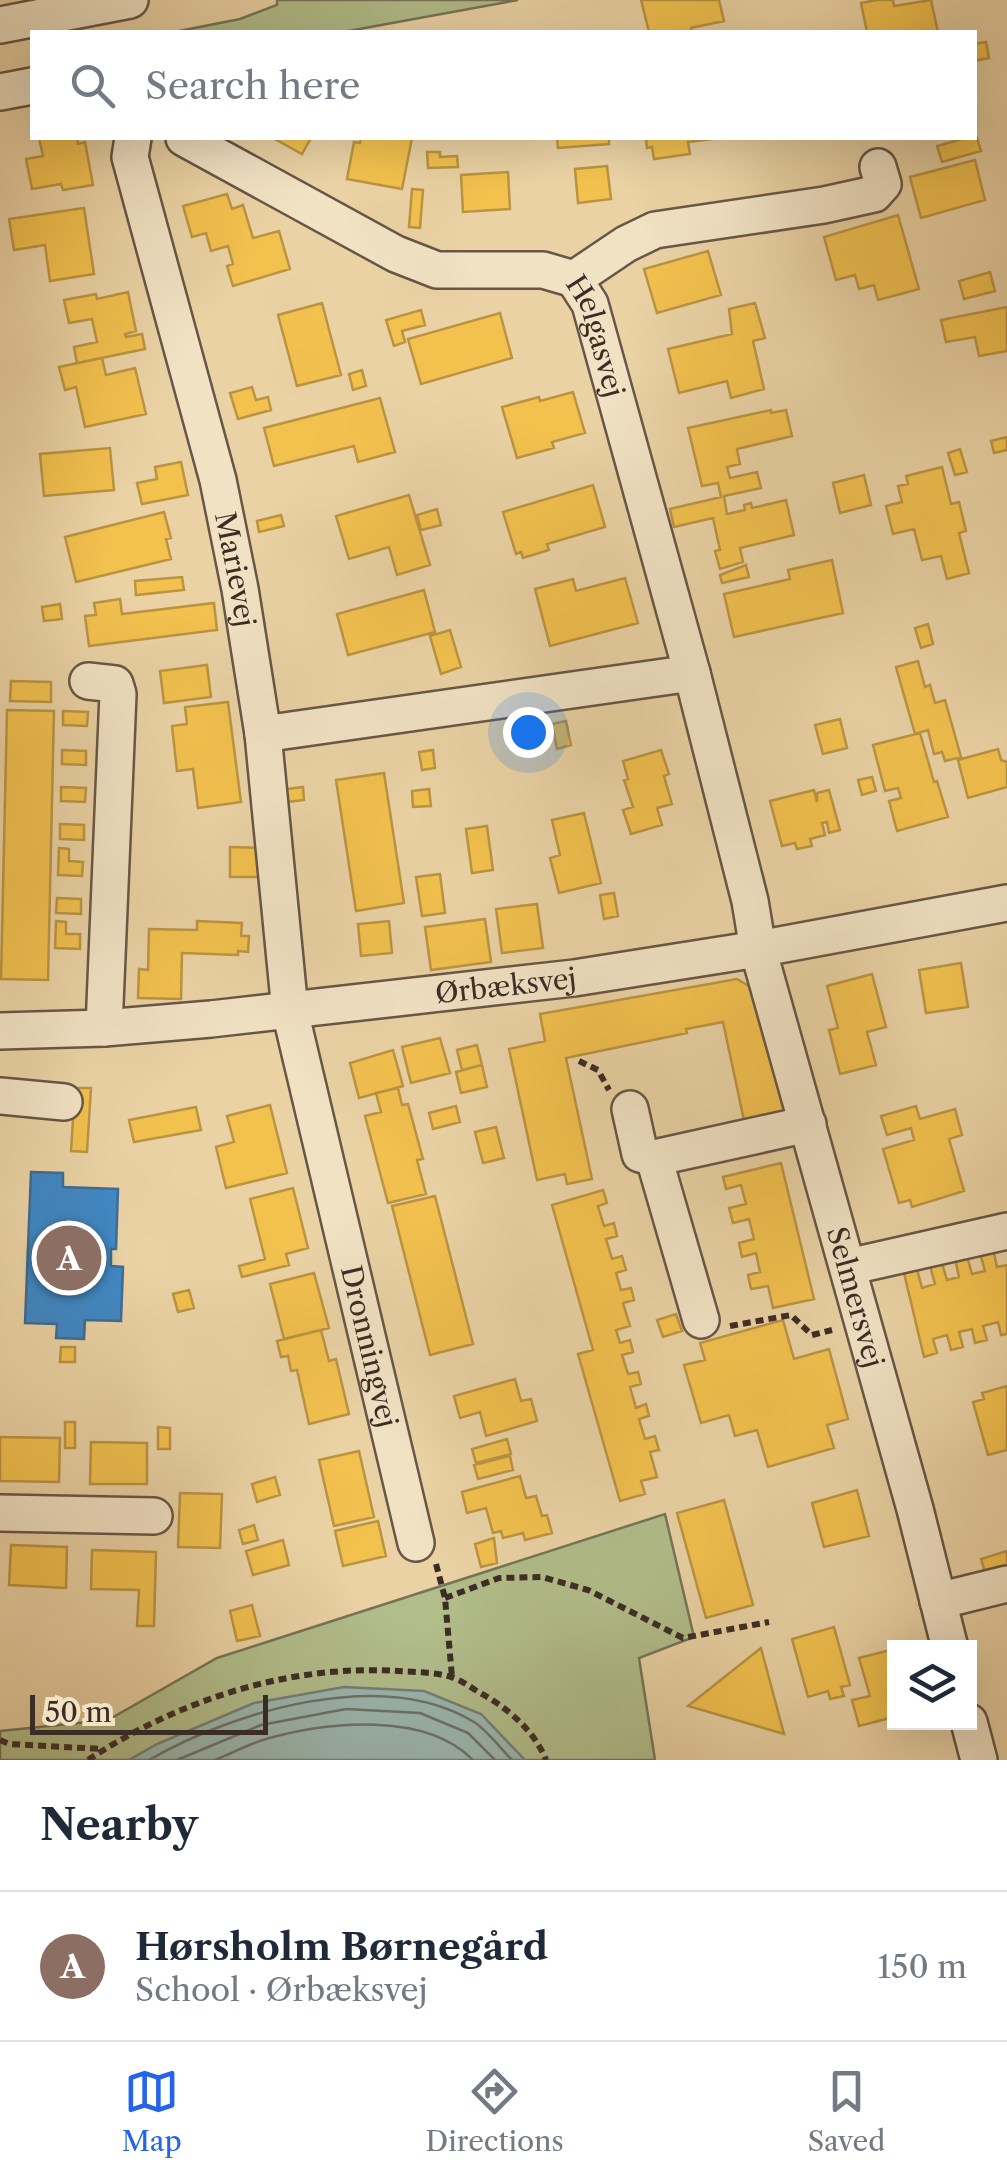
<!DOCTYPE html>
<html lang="en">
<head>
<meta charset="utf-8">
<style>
	:root { --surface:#fff; --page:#f2f2f3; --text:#1f2937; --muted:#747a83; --line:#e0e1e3; --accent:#2563eb }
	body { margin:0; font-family:"Libre Caslon Text",serif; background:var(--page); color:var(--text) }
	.controls { position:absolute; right:30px; bottom:30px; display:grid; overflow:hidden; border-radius:0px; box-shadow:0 10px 40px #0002 }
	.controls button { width:90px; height:90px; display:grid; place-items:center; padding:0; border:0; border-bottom:2px solid var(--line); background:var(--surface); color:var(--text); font:50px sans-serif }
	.scale { position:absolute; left:30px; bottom:25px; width:238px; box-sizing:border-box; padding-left:10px; border:5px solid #3c2c26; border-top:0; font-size:28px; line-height:35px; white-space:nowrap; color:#3c2c26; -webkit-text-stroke:8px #f1e2c4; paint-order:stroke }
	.you { position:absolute; left:528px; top:732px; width:35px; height:35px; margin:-25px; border:8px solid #fff; border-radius:50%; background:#1a73e8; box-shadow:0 0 0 15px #1a73e833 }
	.badge { display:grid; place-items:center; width:65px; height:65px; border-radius:50%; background:var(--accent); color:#fff; font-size:32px; font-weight:700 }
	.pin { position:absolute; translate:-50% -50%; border:5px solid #fff; box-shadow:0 2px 10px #0006 }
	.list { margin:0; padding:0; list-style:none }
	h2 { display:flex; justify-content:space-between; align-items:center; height:130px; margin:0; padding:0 40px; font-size:42px }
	h2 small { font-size:32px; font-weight:400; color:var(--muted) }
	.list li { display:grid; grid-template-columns:65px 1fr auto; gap:30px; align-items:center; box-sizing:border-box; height:150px; padding:0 40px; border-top:2px solid var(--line) }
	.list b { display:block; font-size:38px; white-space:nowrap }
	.list p { margin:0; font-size:32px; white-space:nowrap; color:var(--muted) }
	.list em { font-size:32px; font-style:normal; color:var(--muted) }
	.icon { flex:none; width:55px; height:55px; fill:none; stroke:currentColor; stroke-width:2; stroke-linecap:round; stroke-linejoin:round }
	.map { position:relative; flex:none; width:1007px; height:1760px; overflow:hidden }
	.search { position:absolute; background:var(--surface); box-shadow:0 10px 40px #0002; left:30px; right:30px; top:30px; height:110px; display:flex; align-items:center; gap:25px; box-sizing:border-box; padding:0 35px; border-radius:0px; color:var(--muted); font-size:38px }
	.sheet { height:280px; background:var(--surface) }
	nav { display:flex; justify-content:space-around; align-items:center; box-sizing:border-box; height:140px; border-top:2px solid var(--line); background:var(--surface); font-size:28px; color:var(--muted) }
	nav a { display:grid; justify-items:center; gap:5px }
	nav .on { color:var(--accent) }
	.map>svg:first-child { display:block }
	.green { fill:#b1bd8a; stroke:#767458; stroke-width:2.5 }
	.water { fill:#9ab6ae; stroke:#747f78; stroke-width:2.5 }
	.homes { fill:#f2c14e; stroke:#bb9442; stroke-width:2.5 }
	.schools { fill:#3f88c5; stroke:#3e6c95; stroke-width:2.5 }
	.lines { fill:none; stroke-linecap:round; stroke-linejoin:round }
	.shore { stroke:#6b716a; stroke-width:2.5 }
	.minor-casing { stroke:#685646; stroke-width:40 }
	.path { stroke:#3c2c26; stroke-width:6; stroke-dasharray:8 5; stroke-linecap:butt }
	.minor { stroke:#f1e2c4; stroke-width:35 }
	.labels { text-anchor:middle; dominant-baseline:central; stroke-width:10; stroke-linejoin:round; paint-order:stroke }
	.street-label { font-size:28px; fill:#3c2c26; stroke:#f1e2c4 }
</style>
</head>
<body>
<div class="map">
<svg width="1007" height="1760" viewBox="0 0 1007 1760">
	<rect width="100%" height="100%" fill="#ead2a4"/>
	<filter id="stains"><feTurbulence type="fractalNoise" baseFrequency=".002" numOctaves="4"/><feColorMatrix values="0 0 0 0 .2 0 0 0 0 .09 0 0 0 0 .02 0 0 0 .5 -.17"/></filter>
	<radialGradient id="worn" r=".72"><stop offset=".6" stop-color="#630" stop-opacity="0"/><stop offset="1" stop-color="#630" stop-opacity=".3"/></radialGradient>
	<path class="green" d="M277,0H518L343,32H174L240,19L277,5Z
		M665,1514L694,1637L639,1658L655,1760H0V1731L108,1720L217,1658Z"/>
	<path class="water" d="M344,1687L424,1691L481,1714L525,1760H129L157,1744L254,1703Z"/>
	<path class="homes" d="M641,0H719L724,21L691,28L692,32H649Z
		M877,0H893L894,6L931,0L938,32H867L861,3Z
		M986,42L989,58L974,61V44Z
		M976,135L981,151L942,162L937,146Z
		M39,138H77L78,144L85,142L93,185L63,190L61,184L32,189L26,159L43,156Z
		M273,138H311L302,154Z
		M361,138H412L402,189L347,179L354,142L360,143Z
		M557,138H609V144L558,148Z
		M646,138H720L688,142L690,154L654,159L652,147L647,148Z
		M427,152H440V157L457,156L458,167L428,168Z
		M975,160L985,200L921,218L910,177Z
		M607,166L611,199L578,203L575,169Z
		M508,172L510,209L463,212L461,175Z
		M412,189L423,190L420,228L409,227Z
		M227,194L232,209L243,205L253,238L279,231L290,269L233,286L227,266L233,264L228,246L211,251L206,233L192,237L183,206Z
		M84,208L94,274L50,281L45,245L14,250L9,219Z
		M898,215L919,289L878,300L874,285L859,289L855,275L836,280L824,237Z
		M708,251L721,295L657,313L644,269Z
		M990,272L995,291L964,299L959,281Z
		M128,292L136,331L125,334L126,337L142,334L145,349L77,363L74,347L97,342L92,319L69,323L64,300L96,294L97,299Z
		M322,303L341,375L297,386L278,315Z
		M755,303L765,338L753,341L764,389L731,398L727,381L679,393L668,349L732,334L729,309Z
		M1007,307V351L979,356L975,337L946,342L941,320Z
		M421,310L425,325L402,331L405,342L394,346L386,320Z
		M500,313L512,358L421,384L408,339Z
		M102,358L106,375L135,368L146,414L85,427L76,387L65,390L59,367Z
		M362,370L366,386L353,390L349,374Z
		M252,387L256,400L268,397L271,410L238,419L230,393Z
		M573,392L585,433L552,442L554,448L517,458L502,407L539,397L540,401Z
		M380,398L395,452L358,462L354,446L274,466L264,428Z
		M771,410V413L786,410L792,436L737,449L740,464L727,467L730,478L757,472L761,488L724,496L727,514L745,510L744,505L751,503L752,508L786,500L794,535L740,548L743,562L720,569L715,551L720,550L713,518L674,527L670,509L721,497L718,483L702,486L688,428Z
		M1007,437V450L994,453L991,441Z
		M110,448L114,490L44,496L40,454Z
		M960,449L967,472L955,475L948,453Z
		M181,462L188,495L142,504L137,483L157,479L155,467Z
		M942,467L951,504L959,502L966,531L959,533L969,573L947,579L941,556L922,560L914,529L893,534L886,506L902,502L898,486L908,484L906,476Z
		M864,475L871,505L840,513L833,483Z
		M593,485L605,527L547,544L549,550L523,558L521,552L516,554L503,512Z
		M409,495L430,565L397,575L389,547L349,559L336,516Z
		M437,509L441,525L421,530L417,515Z
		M164,512L171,538L166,539L171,559L76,582L65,537Z
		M281,515L284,526L259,532L257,521Z
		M832,560L843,613L734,637L724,594L790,579L788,570Z
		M746,565L749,577L722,583L720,575Z
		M182,577L184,590L136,595L135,581Z
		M625,578L638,623L550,646L535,589L573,579L576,591Z
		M424,590L435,632L348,655L337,614Z
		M120,599L122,614L214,603L217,630L89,646L85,616L96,615L94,603Z
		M60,604L62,619L44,621L42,607Z
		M928,624L933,644L921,648L915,628Z
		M450,630L461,667L441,674L430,636Z
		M918,661L925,687L930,685L935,703L945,700L961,757L945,761L942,752L934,754L928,730L915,734L896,667Z
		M207,665L211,697L164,703L160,671Z
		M11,681L51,682V702L10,701Z
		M228,702L241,802L198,808L193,769L177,771L172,726L187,724L185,707Z
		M7,710L54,711L48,980L1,979Z
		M63,711L88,712L87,726L63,725Z
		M840,719L847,748L823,754L815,725Z
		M566,721L571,745L557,749L552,724Z
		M920,733L934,782L937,781L948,817L897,831L889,801L901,798L898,788L885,791L873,745Z
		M998,749L1001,760L1007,762V787L968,798L958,760Z
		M62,750L86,751V765L62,764Z
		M433,750L435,768L422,770L419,752Z
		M661,750L669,774L664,776L672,804L657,808L662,825L631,834L623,810L633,807L624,780L628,779L623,761Z
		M384,773L404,903L356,911L336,780Z
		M872,777L876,791L862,795L858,780Z
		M61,787L86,788L85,802L61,801Z
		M303,787L304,800L287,802L286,789Z
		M429,789L431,806L413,807L412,791Z
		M814,790L817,802V793L829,790L840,830L829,833L827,822L822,823L825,835L810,839L812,846L797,849L795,843L782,846L770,801Z
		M584,813L601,883L559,893L550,858L560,855L552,820Z
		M60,824L84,825V840L60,839Z
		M487,826L493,870L472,873L466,829Z
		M230,847L260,848V877H230Z
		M59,848L69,849V861L83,862L82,876L58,875Z
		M440,874L445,913L422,916L416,877Z
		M614,893L618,916L604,919L600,895Z
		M57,898L81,899V914L56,913Z
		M537,904L543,948L502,953L496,909Z
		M485,919L491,962L431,970L425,927Z
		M56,921L66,922V934H80V949L55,948Z
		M197,921L242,923L241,936H249L248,952L238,951V955L182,953L181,999L138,998L139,969L148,970L149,929L197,930Z
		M389,921L392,953L361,956L358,924Z
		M961,963L968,1007L926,1013L919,970Z
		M872,974L886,1027L867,1032L876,1065L840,1074L829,1030L838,1028L827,986Z
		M737,979L754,989L788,1116L745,1125L723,1022L686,1029L687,1033L566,1058L592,1179L567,1184L565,1174L537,1180L509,1049L545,1041L540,1014Z
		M440,1038L450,1073L411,1083L402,1047Z
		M477,1045L482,1065L462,1070L457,1050Z
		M393,1050L403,1086L359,1098L350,1063Z
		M482,1065L487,1087L461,1093L456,1072Z
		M75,1088H91L87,1152L71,1151Z
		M398,1088L402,1105L408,1104L423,1159L417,1160L426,1194L388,1203L365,1116L381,1112L376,1093Z
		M270,1105L287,1173L226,1188L216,1147L234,1142L227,1116Z
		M456,1106L460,1122L433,1129L429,1113Z
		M916,1106L920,1119L955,1109L962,1135L949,1139L964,1191L912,1207L910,1200L899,1203L883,1149L914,1140L911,1128L887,1135L881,1116Z
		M196,1107L201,1130L134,1142L129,1120Z
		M496,1127L504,1158L483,1163L475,1132Z
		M781,1163L814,1299L773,1308L768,1286L751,1289L748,1275L760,1272L756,1253L742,1257L739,1243L754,1239L749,1219L733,1223L729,1208L746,1204L741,1185L726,1189L723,1177Z
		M293,1188L308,1248L286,1254L289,1265L242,1277L239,1266L265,1259L250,1199Z
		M603,1190L607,1203L598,1206L604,1226L614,1223L617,1236L606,1239L612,1259L622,1256L626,1270L616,1273L621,1290L631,1288L634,1300L623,1303L630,1326L616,1330L620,1343L630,1340L633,1352L622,1355L628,1374L638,1372L641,1384L630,1387L636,1408L646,1404L649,1416L639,1419L645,1439L655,1436L659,1450L650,1452L657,1477L641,1481L645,1494L620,1501L578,1354L593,1350L552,1205Z
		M435,1196L473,1344L430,1355L392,1206Z
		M993,1249L997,1267L1007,1265V1334L1001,1335L998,1322L983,1326L987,1340L975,1343L972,1329L959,1332L963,1347L951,1350L947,1335L933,1339L937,1353L924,1357L904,1273L917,1269L922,1288L935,1284L930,1266L942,1263L947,1280L959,1277L955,1259L967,1256L972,1274L985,1271L980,1253Z
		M314,1273L329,1328L284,1339L270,1284Z
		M189,1290L194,1308L178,1312L173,1294Z
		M676,1314L682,1331L663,1337L657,1320Z
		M783,1320L794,1359L829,1349L848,1419L827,1425L834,1448L768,1467L757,1430L735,1436L729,1415L701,1423L684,1365L705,1360L700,1343Z
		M321,1330L329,1361L336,1359L349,1414L309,1424L297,1370L291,1371L288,1356L281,1357L277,1341Z
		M61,1347H75V1362H60Z
		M515,1379L521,1401L531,1399L537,1421L486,1436L480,1412L460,1418L454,1396Z
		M1007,1386V1450L988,1455L973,1402L984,1399L982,1393Z
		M65,1422H75V1448H65Z
		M158,1427L170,1428V1449H158Z
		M0,1437L60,1438L59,1482L0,1481Z
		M507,1439L511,1454L476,1463L472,1449Z
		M91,1442L147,1443V1484H90Z
		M359,1451L374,1517L334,1526L319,1460Z
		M510,1456L513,1470L478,1479L474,1465Z
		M520,1476L526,1498L536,1496L542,1516L547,1515L552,1533L525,1540L523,1533L503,1538L501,1531L493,1533L486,1508L467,1513L462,1492Z
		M275,1477L280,1495L257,1502L252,1484Z
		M857,1490L869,1536L824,1547L812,1503Z
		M180,1493L222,1494L220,1548L178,1547Z
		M724,1500L753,1605L706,1618L677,1513Z
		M378,1521L386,1556L343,1566L335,1531Z
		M254,1525L258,1540L243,1544L239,1530Z
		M494,1538L497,1563L481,1567L475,1544Z
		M283,1540L289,1565L253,1575L246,1551Z
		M11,1545L67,1547L66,1588L9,1585Z
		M92,1550L156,1552L154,1626H137L139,1590L91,1589Z
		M1007,1551V1568L986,1575L981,1559Z
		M252,1605L260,1636L237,1641L230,1611Z
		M834,1627L850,1685L841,1687L844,1696L830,1699L828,1691L808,1697L792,1639Z
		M761,1648L784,1734L688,1706Z
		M894,1649V1698L889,1699L894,1717L859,1726L852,1700L870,1696L859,1658Z"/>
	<path class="schools" d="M31,1172L63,1173V1187L118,1189L116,1249H111V1266L123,1267L121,1321L85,1320L84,1339L56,1338L57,1324L25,1323Z"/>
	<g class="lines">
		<path class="shore" d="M149,1760C234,1711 383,1666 474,1722C488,1731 500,1748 512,1760
			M177,1760L261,1725L346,1709L420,1713L468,1733L495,1760
			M215,1760C232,1753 249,1744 266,1739C327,1722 425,1711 473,1760"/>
		<defs>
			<g id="minor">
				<path d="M0,25L130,0"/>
				<path d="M0,92L32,86"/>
				<path id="s1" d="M133,138L130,157L218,480L240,589L263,734L290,1011L416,1543"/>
				<path d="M184,138L396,254L437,270H543L574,279"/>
				<path id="s2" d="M574,279L590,304L692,673L750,901L758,949L915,1509L950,1648"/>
				<path d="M574,279L626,244L655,230L824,205L874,194L883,184L878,167"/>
				<path d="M88,681L115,684L118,694L104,1028"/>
				<path d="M263,734L692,673"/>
				<path id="s3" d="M0,1031L104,1028L211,1019L574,978L758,949L1007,903"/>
				<path d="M0,1096L64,1102"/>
				<path d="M630,1109L640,1154L654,1158L701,1320"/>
				<path d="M654,1158L808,1124"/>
				<path d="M848,1267L1007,1231"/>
				<path d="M0,1513L154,1516"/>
				<path d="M938,1601L1007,1584"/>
				<path d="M969,1722L979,1760"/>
			</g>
		</defs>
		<use href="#minor" class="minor-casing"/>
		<path class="path" d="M579,1061L598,1070L609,1090
			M730,1326L791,1315L812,1335L832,1330
			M436,1564L445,1598L452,1677
			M445,1598L499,1578L542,1577L588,1590L683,1638L769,1622
			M0,1740L9,1744L102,1749
			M88,1760C178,1700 290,1664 398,1671C414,1672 435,1672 451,1677C462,1680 474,1690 484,1695C510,1710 535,1732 546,1760"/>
		<use href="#minor" class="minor"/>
	</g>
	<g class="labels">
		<g class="street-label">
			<text stroke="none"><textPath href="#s2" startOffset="62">Helgasvej</textPath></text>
			<text stroke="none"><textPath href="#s1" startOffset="445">Marievej</textPath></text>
			<text stroke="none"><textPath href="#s3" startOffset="508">Ørbæksvej</textPath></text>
			<text stroke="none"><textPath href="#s2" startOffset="1058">Selmersvej</textPath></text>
			<text stroke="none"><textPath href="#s1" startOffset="1235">Dronningvej</textPath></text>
		</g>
	</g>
	<rect width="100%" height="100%" filter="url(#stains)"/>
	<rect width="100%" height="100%" fill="url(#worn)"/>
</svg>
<div class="controls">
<button><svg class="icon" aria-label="layers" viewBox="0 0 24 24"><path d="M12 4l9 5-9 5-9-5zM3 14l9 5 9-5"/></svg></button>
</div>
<div class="scale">50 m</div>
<div class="you"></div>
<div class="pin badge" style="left:69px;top:1258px;background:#8d6e63">A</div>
<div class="search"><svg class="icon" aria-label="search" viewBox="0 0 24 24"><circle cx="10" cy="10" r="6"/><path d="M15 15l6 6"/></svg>Search here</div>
</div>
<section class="sheet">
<h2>Nearby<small></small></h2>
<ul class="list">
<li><span class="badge" style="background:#8d6e63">A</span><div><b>Hørsholm Børnegård</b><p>School · Ørbæksvej</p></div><em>150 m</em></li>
</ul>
</section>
<nav>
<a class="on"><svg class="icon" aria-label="map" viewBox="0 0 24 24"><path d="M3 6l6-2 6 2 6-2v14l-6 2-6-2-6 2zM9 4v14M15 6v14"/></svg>Map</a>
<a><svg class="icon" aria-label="directions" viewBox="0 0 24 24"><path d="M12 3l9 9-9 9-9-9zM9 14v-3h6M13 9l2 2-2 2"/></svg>Directions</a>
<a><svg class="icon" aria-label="saved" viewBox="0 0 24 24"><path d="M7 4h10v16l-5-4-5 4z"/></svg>Saved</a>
</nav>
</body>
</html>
